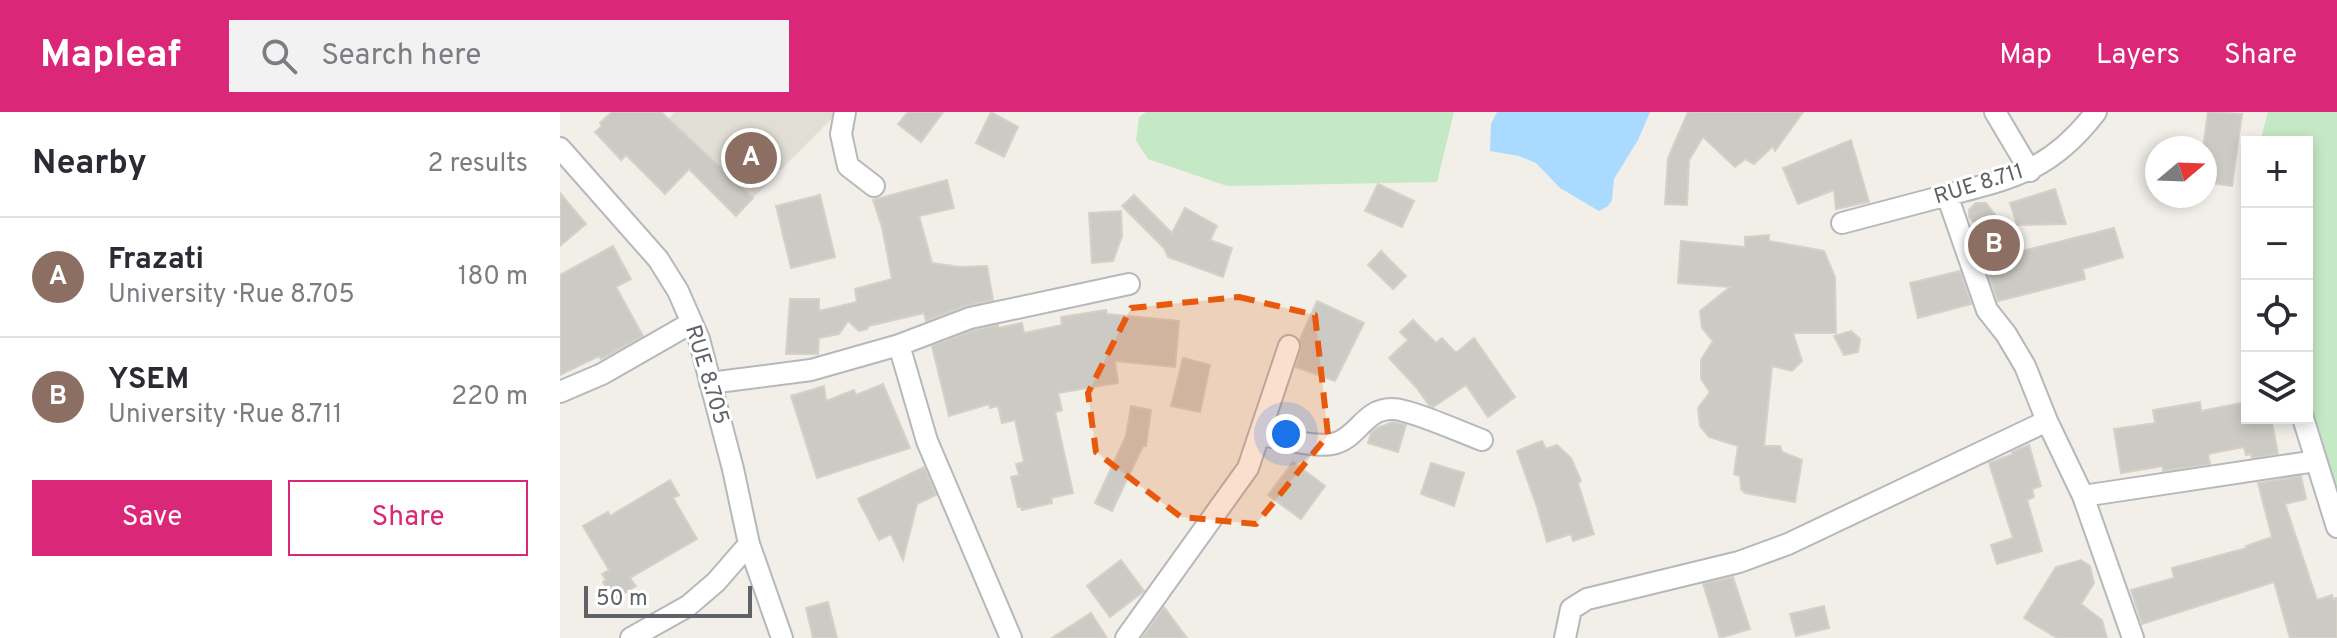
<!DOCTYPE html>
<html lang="en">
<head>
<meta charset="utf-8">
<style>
	:root { --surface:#fff; --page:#f2f2f3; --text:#2b2b33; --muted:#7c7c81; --line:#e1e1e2; --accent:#db2777 }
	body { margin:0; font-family:Overpass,sans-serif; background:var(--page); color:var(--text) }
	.controls { position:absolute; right:24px; top:24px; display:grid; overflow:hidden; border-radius:0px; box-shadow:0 4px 12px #0003 }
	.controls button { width:72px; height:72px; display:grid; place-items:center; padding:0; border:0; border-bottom:2px solid var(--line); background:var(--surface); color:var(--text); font:40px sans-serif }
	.compass { position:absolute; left:1585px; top:24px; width:72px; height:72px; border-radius:50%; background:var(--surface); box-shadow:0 4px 12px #0003; rotate:71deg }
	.scale { position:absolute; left:24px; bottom:20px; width:168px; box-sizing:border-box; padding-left:8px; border:4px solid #5f6368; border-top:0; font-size:22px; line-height:28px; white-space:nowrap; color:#5f6368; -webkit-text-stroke:6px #fff; paint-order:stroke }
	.you { position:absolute; left:726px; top:322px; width:28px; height:28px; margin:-20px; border:6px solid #fff; border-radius:50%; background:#1a73e8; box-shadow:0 0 0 12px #1a73e833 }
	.badge { display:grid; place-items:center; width:52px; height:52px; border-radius:50%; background:var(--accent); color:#fff; font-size:26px; font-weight:700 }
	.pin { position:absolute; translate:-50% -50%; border:4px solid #fff; box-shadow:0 2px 8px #0006 }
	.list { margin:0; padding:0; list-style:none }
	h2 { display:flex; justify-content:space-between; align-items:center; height:104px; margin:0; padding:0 32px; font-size:34px }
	h2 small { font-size:26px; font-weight:400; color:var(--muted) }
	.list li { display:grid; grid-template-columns:52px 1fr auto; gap:24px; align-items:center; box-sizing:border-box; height:120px; padding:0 32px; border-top:2px solid var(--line) }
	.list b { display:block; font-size:30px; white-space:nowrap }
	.list p { margin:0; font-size:26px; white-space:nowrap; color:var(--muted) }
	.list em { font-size:26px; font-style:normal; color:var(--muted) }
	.actions { display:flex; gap:16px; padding:24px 32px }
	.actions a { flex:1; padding:18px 0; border:2px solid var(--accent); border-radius:0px; text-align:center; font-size:28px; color:var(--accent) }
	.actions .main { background:var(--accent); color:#fff }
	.icon { flex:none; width:44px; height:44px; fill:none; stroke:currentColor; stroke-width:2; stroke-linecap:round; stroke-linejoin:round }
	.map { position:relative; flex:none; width:1777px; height:526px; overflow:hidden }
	header { display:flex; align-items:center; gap:48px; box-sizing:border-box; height:112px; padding:0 40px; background:var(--accent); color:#fff }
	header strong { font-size:38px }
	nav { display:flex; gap:44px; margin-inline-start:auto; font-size:28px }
	.search { width:560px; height:72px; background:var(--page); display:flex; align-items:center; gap:20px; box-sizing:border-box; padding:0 28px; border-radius:0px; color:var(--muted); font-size:30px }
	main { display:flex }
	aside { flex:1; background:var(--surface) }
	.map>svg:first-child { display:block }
	.education { fill:#e1ded6 }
	.green { fill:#c5e8c5 }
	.water { fill:#aadaff }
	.building { fill:#cccac5; stroke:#d6d1c6; stroke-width:2 }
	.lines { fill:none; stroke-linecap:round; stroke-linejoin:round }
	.minor-casing { stroke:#b5b8bc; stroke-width:24 }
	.minor { stroke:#fff; stroke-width:20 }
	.marked { fill:#e8590c; fill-opacity:0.2; stroke:#e8590c; stroke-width:6; stroke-dasharray:16 10; stroke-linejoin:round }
	.labels { text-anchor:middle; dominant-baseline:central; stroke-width:6; stroke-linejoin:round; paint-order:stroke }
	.street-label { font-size:22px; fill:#5f6368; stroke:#fff }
</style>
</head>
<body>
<header>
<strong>Mapleaf</strong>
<div class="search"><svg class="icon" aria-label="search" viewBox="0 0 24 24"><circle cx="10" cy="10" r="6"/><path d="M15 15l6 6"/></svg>Search here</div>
<nav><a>Map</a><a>Layers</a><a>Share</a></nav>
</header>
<main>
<aside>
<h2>Nearby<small>2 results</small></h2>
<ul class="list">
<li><span class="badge" style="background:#8d6e63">A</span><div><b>Frazati</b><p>University · Rue 8.705</p></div><em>180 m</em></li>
<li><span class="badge" style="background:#8d6e63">B</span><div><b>YSEM</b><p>University · Rue 8.711</p></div><em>220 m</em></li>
</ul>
<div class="actions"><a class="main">Save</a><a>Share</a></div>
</aside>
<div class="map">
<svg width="1777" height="526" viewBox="0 0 1777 526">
	<rect width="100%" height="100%" fill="#f1efe8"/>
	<path class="education" d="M115,0H276L277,1L193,86L108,7Z"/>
	<path class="green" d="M586,0H894L877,70L667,74L588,47L576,29L579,5Z
		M1708,0H1777V397L1747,305V30H1700Z"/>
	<path class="water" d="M937,0H1090L1078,28L1054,67L1052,88L1048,94L1039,99L1000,76L976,51L959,44L930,39L931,12Z"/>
	<path class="building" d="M52,0H101L193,86L176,104L129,57L105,82L66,43L61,48L35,20L42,14L40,11Z
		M348,0H383L361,30L338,12Z
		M431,0L458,15L444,45L416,31Z
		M1128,0H1243L1215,39L1213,34L1194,52L1185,47L1175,55L1143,25L1129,48L1127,93L1105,92L1108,46Z
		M1648,0L1682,2L1672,74L1645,70L1643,36Z
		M1291,28L1309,90L1276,97L1274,78L1238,92L1223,56Z
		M387,68L394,96L359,104L372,151L400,155L427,154L433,188L405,194L366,209L364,201L309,214L307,217L299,219L288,209L279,222L259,226L258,242H226L230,187H259V199L297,190L295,177L332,167L322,115L313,88Z
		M818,72L854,89L842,115L805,99Z
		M1495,77L1506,112L1457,113L1450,91Z
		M0,81L26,112L0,134Z
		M260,83L275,145L231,156L216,94Z
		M574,83L612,121L625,96L657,114L650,128L672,136L663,165L608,145L604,136L562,94Z
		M1416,91H1426L1436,104L1425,113L1416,114L1409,105V98Z
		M561,99L562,124L553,149L532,151L529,101Z
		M1554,116L1563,145L1523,157L1525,167L1438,189L1425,153L1426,148Z
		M1209,123V129L1264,139L1275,165L1276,221H1233L1242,249L1232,259L1212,254L1204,334H1220L1222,340L1242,348L1235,390L1185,381L1181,377L1180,364L1174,362L1178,334L1149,325L1140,314L1138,296L1150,280L1141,267V248L1153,229L1142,216L1140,199L1170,175L1118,171L1121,129L1185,135V125Z
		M53,134L71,167L56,175L83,224L41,247L39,244L0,263V163Z
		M821,139L846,164L833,177L808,153Z
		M1400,159L1411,192L1358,206L1350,171Z
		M757,189L804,211L775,269L736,255L741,237L740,227Z
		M546,198L547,202L619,209L615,255L555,249L558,271L498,281L502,298L495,300L513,381L491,386L492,391L462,398L461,395H458L451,365L459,363L456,352L464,350L455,308L442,311L438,294L430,296L429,292L389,304L372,234L414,218L438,213V216L462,211L464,221L502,213L501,205Z
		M853,208L876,231L882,226L896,241L914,226L955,285L928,305L906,273L873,295L869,293L856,275L829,246L848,228L840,220Z
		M1291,219L1300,227L1298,240L1284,243L1274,224Z
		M623,246L650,253L640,300L611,294Z
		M323,272L350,336L257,366L231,284L264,274L266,289L294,278L296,283Z
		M1640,290L1641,299L1687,290V306H1711L1718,342L1692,346L1691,342L1686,343L1684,335L1648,342L1650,352L1603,359V354L1561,361L1554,317L1595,311L1593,298Z
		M571,294L591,298L586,334H583L552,399L535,391L566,324Z
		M833,310L846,313L838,340L808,331L811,321L817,316Z
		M982,329L986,337L997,333L1011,346L1021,369L1018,371L1034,422L1013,429L1011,422L987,430L977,395L957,339Z
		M1469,333L1481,374L1472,377L1474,385L1467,388L1482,439L1437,452L1431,433L1453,426L1429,351L1453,342L1452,340Z
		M733,350L765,374L741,407L708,383Z
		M871,351L904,361L894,394L861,382Z
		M364,355L376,383L357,392L343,448L331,422L319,428L298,387Z
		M1741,364L1746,387L1725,392L1757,488L1772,483L1773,487L1777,486V526H1730L1714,470L1582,512L1571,478L1614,466L1612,456L1687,436L1686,434L1712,425L1698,371Z
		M110,368L119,383L113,386L137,427L70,466L76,474L54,488L43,470L46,468L42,462L49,458L23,414L48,400L50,404Z
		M561,448L584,479L550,505L527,474Z
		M1521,448L1530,454L1534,471L1521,492L1542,508L1547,526H1497L1464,506L1496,455Z
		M1173,465L1190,517L1160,526L1143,472Z
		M268,490L277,526H253L246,496Z
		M1264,494L1269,516L1236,524L1230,502Z
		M604,495L627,526H582Z
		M531,501L547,526H492Z"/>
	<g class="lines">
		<defs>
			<path id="minor" d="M285,0L281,22L288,54L314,74
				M1435,0L1470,59
				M0,36L98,147L118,179L139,227L173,357L189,432L222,526
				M1387,83L1427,198L1446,222L1465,254L1487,309L1523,384L1573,526
				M1282,111C1316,102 1350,93 1384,84C1452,66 1490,60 1536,0
				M339,233L367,329L451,526
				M150,271L251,258L339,233L410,206L569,172
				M0,280L42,262L131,211
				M1743,306L1777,415
				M701,323C721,326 757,337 776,331C799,324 805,296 833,297C849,297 903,321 922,328
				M1523,384L1756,349
				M71,526L128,494L156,470L189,432
				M566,526L688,356L729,234
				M1005,526L1011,497L1027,487L1179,450L1228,432L1487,309"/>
		</defs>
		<use href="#minor" class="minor-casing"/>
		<use href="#minor" class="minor"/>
	</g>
	<path class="marked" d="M679,185L755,203L768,323L696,412L621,405L536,340L528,281L571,196Z"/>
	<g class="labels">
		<g class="street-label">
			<text transform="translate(1419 73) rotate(-17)">RUE 8.711</text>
			<text transform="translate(146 263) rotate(73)">RUE 8.705</text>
		</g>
	</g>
</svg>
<div class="controls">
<button>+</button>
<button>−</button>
<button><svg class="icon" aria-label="locate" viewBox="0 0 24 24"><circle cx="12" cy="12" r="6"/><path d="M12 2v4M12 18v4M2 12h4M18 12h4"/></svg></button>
<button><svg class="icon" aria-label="layers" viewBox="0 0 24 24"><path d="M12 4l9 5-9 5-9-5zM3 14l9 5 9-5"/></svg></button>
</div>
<svg class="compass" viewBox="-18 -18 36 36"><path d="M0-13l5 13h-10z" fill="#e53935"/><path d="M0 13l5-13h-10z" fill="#7c7c81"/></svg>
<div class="scale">50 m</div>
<div class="you"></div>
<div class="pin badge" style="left:191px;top:46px;background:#8d6e63">A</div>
<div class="pin badge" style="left:1434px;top:133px;background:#8d6e63">B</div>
</div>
</main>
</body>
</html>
